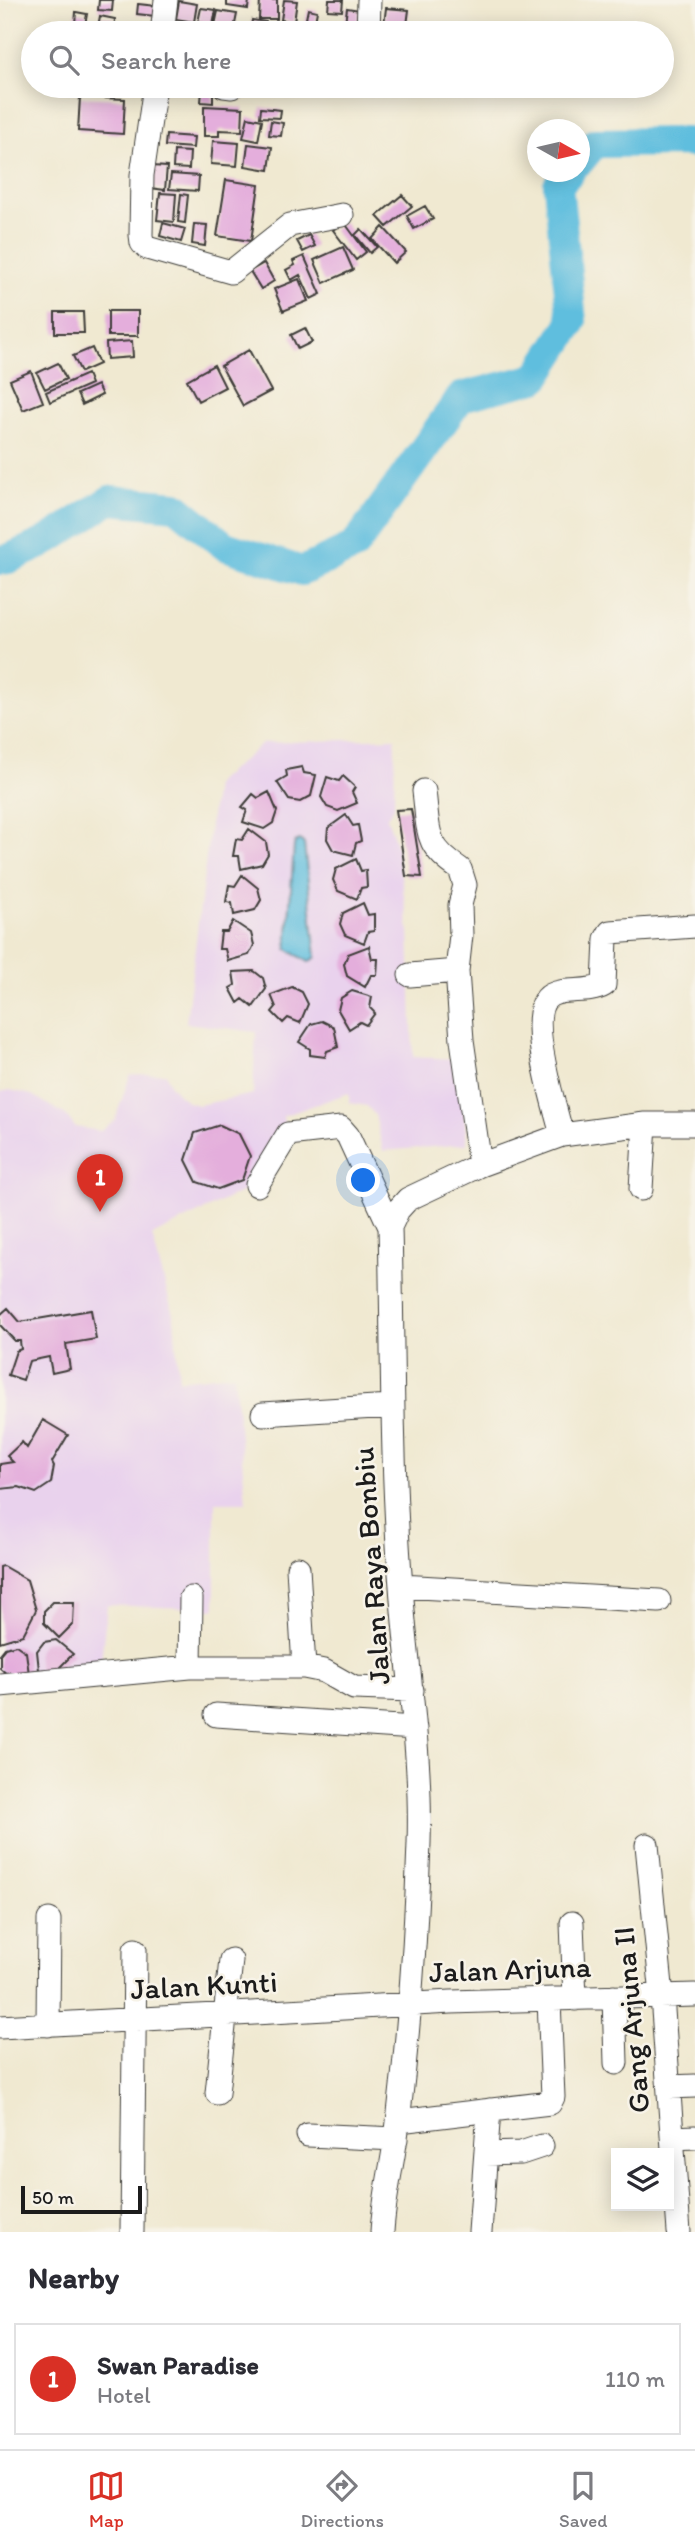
<!DOCTYPE html>
<html lang="en">
<head>
<meta charset="utf-8">
<style>
	:root { --surface:#fff; --page:#f7f7f7; --text:#2b2b33; --muted:#7c7c81; --line:#e1e1e2; --accent:#d93025 }
	body { margin:0; font-family:Itim,sans-serif; background:var(--page); color:var(--text) }
	.controls { position:absolute; right:21px; bottom:21px; display:grid; overflow:hidden; border-radius:0px; box-shadow:0 4px 18px #0003 }
	.controls button { width:63px; height:63px; display:grid; place-items:center; padding:0; border:0; border-bottom:2px solid var(--line); background:var(--surface); color:var(--text); font:35px sans-serif }
	.compass { position:absolute; left:527px; top:119px; width:63px; height:63px; border-radius:50%; background:var(--surface); box-shadow:0 4px 18px #0003; rotate:98deg }
	.scale { position:absolute; left:21px; bottom:18px; width:121px; box-sizing:border-box; padding-left:7px; border:4px solid #1c1c1c; border-top:0; font-size:19px; line-height:24px; white-space:nowrap; color:#1c1c1c; -webkit-text-stroke:5px #f7f3e8; paint-order:stroke }
	.you { position:absolute; left:364px; top:1181px; width:24px; height:24px; margin:-18px; border:5px solid #fff; border-radius:50%; background:#1a73e8; box-shadow:0 0 0 10px #1a73e833 }
	.badge { display:grid; place-items:center; width:46px; height:46px; border-radius:50%; background:var(--accent); color:#fff; font-size:23px; font-weight:700 }
	.pin { position:absolute; translate:-50% -58px; filter:drop-shadow(0 2px 4px #0008) }
	.pin::after { content:''; position:absolute; top:37px; width:24px; height:21px; background:inherit; clip-path:polygon(0 0,100% 0,50% 100%) }
	.list { margin:0; padding:0; list-style:none }
	h2 { display:flex; justify-content:space-between; align-items:center; height:91px; margin:0; padding:0 28px; font-size:30px }
	h2 small { font-size:23px; font-weight:400; color:var(--muted) }
	.list li { display:grid; grid-template-columns:46px 1fr auto; gap:21px; align-items:center; box-sizing:border-box; height:112px; margin:0 14px 14px; padding:0 14px; border:2px solid var(--line); border-radius:0px }
	.list b { display:block; font-size:26px; white-space:nowrap }
	.list p { margin:0; font-size:23px; white-space:nowrap; color:var(--muted) }
	.list em { font-size:23px; font-style:normal; color:var(--muted) }
	.icon { flex:none; width:38px; height:38px; fill:none; stroke:currentColor; stroke-width:2; stroke-linecap:round; stroke-linejoin:round }
	.map { position:relative; flex:none; width:695px; height:2232px; overflow:hidden }
	.search { position:absolute; background:var(--surface); box-shadow:0 4px 18px #0003; left:21px; right:21px; top:21px; height:77px; display:flex; align-items:center; gap:18px; box-sizing:border-box; padding:0 24px; border-radius:38px; color:var(--muted); font-size:26px }
	.sheet { height:217px; background:var(--surface) }
	nav { display:flex; justify-content:space-around; align-items:center; box-sizing:border-box; height:98px; border-top:2px solid var(--line); background:var(--surface); font-size:19px; color:var(--muted) }
	nav a { display:grid; justify-items:center; gap:4px }
	nav .on { color:var(--accent) }
	.map>svg:first-child { display:block }
	.built { fill:#e9d2ed }
	.water { fill:#5fbede; stroke:#3e6d7d; stroke-width:2 }
	.lines { fill:none; stroke-linecap:round; stroke-linejoin:round }
	.river { stroke:#5fbede; stroke-width:30 }
	.building { fill:#e4aedc }
	.minor-casing { stroke:#3c3b37; stroke-width:25 }
	.minor { stroke:#fff; stroke-width:23 }
	.labels { text-anchor:middle; dominant-baseline:central; stroke-width:5; stroke-linejoin:round; paint-order:stroke }
	.street-label { font-size:30px; fill:#1c1c1c; stroke:#f7f3e8 }
</style>
</head>
<body>
<div class="map">
<svg width="695" height="2232" viewBox="0 0 695 2232">
	<rect width="100%" height="100%" fill="#f7f3e8"/>
	<filter id="ink" filterUnits="userSpaceOnUse"><feTurbulence type="fractalNoise" baseFrequency=".0143" numOctaves="2"/><feDisplacementMap in="SourceGraphic" scale="14" xChannelSelector="R" yChannelSelector="G"/><feConvolveMatrix kernelMatrix="1 2 1 2 8 2 1 2 1" color-interpolation-filters="sRGB"/></filter>
	<filter id="wash" filterUnits="userSpaceOnUse"><feTurbulence type="fractalNoise" baseFrequency=".00686" numOctaves="4" result="noise"/><feDisplacementMap in="SourceGraphic" scale="28" xChannelSelector="R" yChannelSelector="G"/><feGaussianBlur stdDeviation="1.57" result="paint"/><feColorMatrix in="noise" values="0 0 0 0 0 0 0 0 0 0 0 0 0 0 0 0 0 1.4 0 .05"/><feComposite in="paint" operator="in"/></filter>
	<g filter="url(#wash)">
		<rect width="100%" height="100%" fill="#f0e9d1"/>
		<path class="built" d="M395,738L394,807L387,817L397,847L409,931L413,1057L459,1059L467,1144L383,1151L375,1115L367,1106L349,1103V1093L283,1116L285,1128L249,1188L152,1236L174,1318L179,1380L234,1374L246,1502H215V1609L107,1605L100,1671L0,1684V1092L10,1090L32,1095L66,1115L75,1127L101,1131L115,1120L130,1075L166,1073L170,1085L178,1094L188,1102L198,1105L253,1094L256,1032L186,1023L215,784L263,743Z"/>
		<path class="water" d="M300,840L304,844L316,957L309,962L287,949L294,846L295,842Z"/>
		<g class="lines">
			<path class="river" d="M580,161L595,143L687,142L695,144
				M0,560L8,559L43,543L110,500L176,506L225,546L302,571L354,547L461,397L536,378L572,322L558,185L570,172"/>
		</g>
		<g id="blocks">
			<path class="building" d="M99,0H113L112,11L98,10Z
				M227,0H249L248,9L227,6Z
				M260,0H277V19H259Z
				M284,0L297,1L294,22L281,20Z
				M329,0H343L342,11L328,10Z
				M179,1L197,4L194,22L176,19Z
				M138,4L156,6L155,16L137,14Z
				M201,8L216,10L213,25L198,22Z
				M347,8L360,10L357,25L345,23Z
				M386,8L409,10L406,33H383Z
				M308,9L317,11L313,33H303Z
				M218,11L237,14L234,29L215,25Z
				M76,12L87,14L85,25L75,24Z
				M100,16L115,19L114,30L98,27Z
				M252,20L266,22L264,33H250Z
				M190,26L212,29L211,33H189Z
				M202,90H213V103L201,102Z
				M80,97L125,99L123,134L78,131Z
				M204,106L243,108L242,131L219,130V136H204Z
				M261,108L281,110L280,118L260,117Z
				M248,117L262,120L258,141L243,138Z
				M271,121L283,123L281,136L269,135Z
				M166,135L194,137L193,148L165,146Z
				M213,141L239,143L237,166L211,164Z
				M248,144L272,147L269,170L245,166Z
				M174,151L190,152L189,169L173,168Z
				M152,166L167,167L165,190L150,188Z
				M171,174L199,176L198,191L169,189Z
				M226,180L259,185L251,241L217,236Z
				M160,193L176,194L174,222L157,220Z
				M181,194L188,195L185,223L178,222Z
				M402,195L412,206L387,227L377,216Z
				M425,206L433,219L414,229L407,216Z
				M344,222L366,252L356,260L333,230Z
				M163,223L185,229L181,242L160,236Z
				M194,224L207,225L205,246L192,244Z
				M383,227L406,252L394,263L372,239Z
				M361,229L377,247L370,253L355,235Z
				M309,235L315,246L303,252L297,241Z
				M343,247L353,270L324,283L314,260Z
				M304,256L321,294L311,299L300,275L291,280L286,270L295,265L293,261Z
				M264,263L274,281L261,289L250,271Z
				M299,279L308,301L283,311L274,289Z
				M108,311H138V336H108Z
				M55,312H83L84,333H55Z
				M305,328L312,342L298,349L291,335Z
				M132,341L133,357L107,359L106,343Z
				M92,348L99,364L81,372L73,356Z
				M249,350L271,391L243,406L221,366Z
				M58,363L66,379L45,389L37,373Z
				M214,365L225,387L198,401L187,380Z
				M31,371L43,402L23,410L10,380Z
				M87,374L91,384L50,402L46,392Z
				M97,385L102,395L82,405L77,394Z
				M302,767L304,773L316,775L311,796L300,802L289,800L277,782L287,776L286,770Z
				M343,776L355,787L352,792L357,803L338,811L327,807L321,797L327,777L339,781Z
				M269,792L277,811L273,823L264,829L243,822L247,810L242,807L253,794L258,798Z
				M411,809L422,877L406,876L396,810Z
				M346,815L353,826L358,825L361,841L356,843L353,855L333,850L327,839L328,828Z
				M249,829L266,842L268,854L262,864L241,869L239,856H233L236,839L242,840Z
				M356,859L361,871L366,870L367,887L361,888L357,899L338,891L333,880L336,869Z
				M242,875L258,888L261,900L255,910L234,915L232,903L226,902L229,885L235,886Z
				M363,903L368,915L374,914V931L368,932L364,943L345,935L340,924L343,913Z
				M233,921L251,933L254,945L249,955L228,961L225,949H219L221,932H227Z
				M369,946L372,959H378L377,975H371L365,987L347,976L344,964L348,954Z
				M254,971L263,978L266,989L253,1007L243,999L238,1003L230,988L235,985L233,972Z
				M292,987L302,992L308,1004L300,1023L288,1018L283,1023L272,1012L276,1007L271,995Z
				M352,991L372,997L370,1008L375,1013L366,1025L360,1022L349,1029L338,1010L341,998Z
				M322,1021L334,1027L338,1047L327,1051L325,1057L310,1055V1049L299,1042L311,1024Z
				M220,1125L239,1134L250,1156L242,1180L218,1189L197,1182L186,1160L195,1133Z
				M8,1308L20,1322L91,1310L96,1339L66,1344L70,1369L52,1373L49,1357L29,1361L23,1380L8,1375L16,1351L21,1349L20,1341H15L0,1325V1315Z
				M43,1420L68,1435L52,1462L54,1466L51,1483L36,1493L19,1487L0,1489V1464L13,1462L7,1456L22,1442L27,1448Z
				M3,1566L27,1580L36,1610L23,1635L0,1642V1567Z
				M53,1602H74L73,1624L59,1638L44,1623V1611Z
				M56,1640L73,1654L58,1669L39,1670L37,1651L44,1642Z
				M16,1645L26,1652L29,1674L8,1675L0,1668V1654L5,1648Z"/>
		</g>
	</g>
	<g filter="url(#ink)">
		<use href="#blocks" fill-opacity="0" stroke="#3c3b37" stroke-width="2"/>
		<g class="lines">
			<defs>
				<path id="minor" d="M162,33L166,0
					M368,33L369,0
					M155,86L142,175L141,235L142,243L147,248L231,272L290,225L342,215
					M224,86L232,87
					M424,791C429,831 424,846 460,869L465,885L460,905L461,935L457,971L462,1040L480,1165
					M410,975L457,971
					M562,1135C556,1110 523,1010 551,995C566,987 588,994 604,985L606,939L610,932L695,926
					M257,1185L288,1134L341,1128L348,1136L390,1227
					M641,1189L645,1124
					M263,1414L391,1406
					M298,1568L304,1667
					M401,1586L659,1601
					M190,1667L191,1598
					M0,1685L190,1667H304L324,1671L354,1688L412,1690
					M216,1715L415,1728
					M647,1845L662,1996L679,2232
					M572,1923L575,1999
					M614,1997L616,2063
					M48,2025L49,1920
					M0,2027L451,2002L695,1995
					M669,2087L695,2086
					M217,2093L231,1960
					M399,2121L550,2103L553,2097L549,2000
					M308,2135L396,2139
					M673,2138L695,2137
					M486,2154L521,2153L542,2146
					M132,2232L135,1950
					M382,2232C384,2195 394,2159 398,2122C409,2030 416,1937 419,1843C422,1757 407,1671 401,1586C391,1466 393,1346 390,1227L398,1210L408,1199L480,1165L562,1135L645,1124H695
					M480,2232L489,2110"/>
			</defs>
			<use href="#minor" class="minor-casing"/>
			<use href="#minor" class="minor"/>
		</g>
	</g>
	<g class="labels">
		<g class="street-label">
			<text transform="translate(371 1566) rotate(-94)">Jalan Raya Bonbiu</text>
			<text transform="translate(510 1969) rotate(-2)">Jalan Arjuna</text>
			<text transform="translate(204 1985) rotate(-3)">Jalan Kunti</text>
			<text transform="translate(631 2020) rotate(-95)">Gang Arjuna II</text>
		</g>
	</g>
</svg>
<div class="controls">
<button><svg class="icon" aria-label="layers" viewBox="0 0 24 24"><path d="M12 4l9 5-9 5-9-5zM3 14l9 5 9-5"/></svg></button>
</div>
<svg class="compass" viewBox="-18 -18 36 36"><path d="M0-13l5 13h-10z" fill="#e53935"/><path d="M0 13l5-13h-10z" fill="#7c7c81"/></svg>
<div class="scale">50 m</div>
<div class="you"></div>
<div class="pin badge" style="left:100px;top:1212px">1</div>
<div class="search"><svg class="icon" aria-label="search" viewBox="0 0 24 24"><circle cx="10" cy="10" r="6"/><path d="M15 15l6 6"/></svg>Search here</div>
</div>
<section class="sheet">
<h2>Nearby<small></small></h2>
<ul class="list">
<li><span class="badge">1</span><div><b>Swan Paradise</b><p>Hotel</p></div><em>110 m</em></li>
</ul>
</section>
<nav>
<a class="on"><svg class="icon" aria-label="map" viewBox="0 0 24 24"><path d="M3 6l6-2 6 2 6-2v14l-6 2-6-2-6 2zM9 4v14M15 6v14"/></svg>Map</a>
<a><svg class="icon" aria-label="directions" viewBox="0 0 24 24"><path d="M12 3l9 9-9 9-9-9zM9 14v-3h6M13 9l2 2-2 2"/></svg>Directions</a>
<a><svg class="icon" aria-label="saved" viewBox="0 0 24 24"><path d="M7 4h10v16l-5-4-5 4z"/></svg>Saved</a>
</nav>
</body>
</html>
